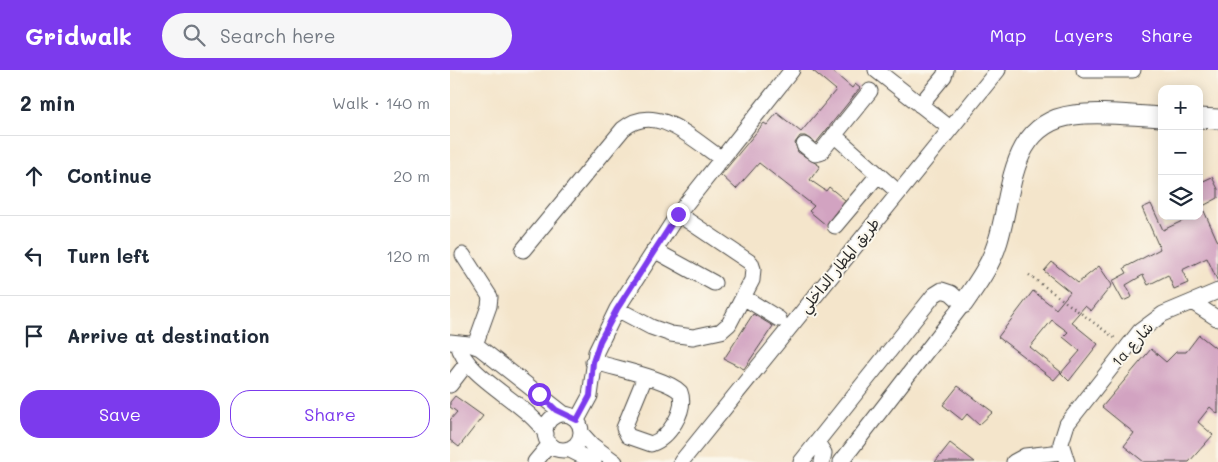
<!DOCTYPE html>
<html lang="en">
<head>
<meta charset="utf-8">
<style>
	:root { --surface:#fff; --page:#f6f6f7; --text:#1f2937; --muted:#747a83; --line:#e0e1e3; --accent:#7c3aed }
	body { margin:0; font-family:Mali,"Playpen Sans Arabic",sans-serif; background:var(--page); color:var(--text) }
	.controls { position:absolute; right:15px; top:15px; display:grid; overflow:hidden; border-radius:10px; box-shadow:0 2px 12px #0003 }
	.controls button { width:45px; height:45px; display:grid; place-items:center; padding:0; border:0; border-bottom:1px solid var(--line); background:var(--surface); color:var(--text); font:25px sans-serif }
	.stop { position:absolute; width:15px; height:15px; margin:-11px; border:4px solid #7c3aed; border-radius:50%; background:#fff }
	.stop.end { background:#7c3aed; border-color:#fff; box-shadow:0 1px 5px #0008 }
	.list { margin:0; padding:0; list-style:none }
	h2 { display:flex; justify-content:space-between; align-items:center; height:65px; margin:0; padding:0 20px; font-size:21px }
	h2 small { font-size:16px; font-weight:400; color:var(--muted) }
	.list li { display:grid; grid-template-columns:32px 1fr auto; gap:15px; align-items:center; box-sizing:border-box; height:80px; padding:0 20px; border-top:1px solid var(--line) }
	.list b { display:block; font-size:19px; white-space:nowrap }
	.list em { font-size:16px; font-style:normal; color:var(--muted) }
	.actions { display:flex; gap:10px; padding:15px 20px }
	.actions a { flex:1; padding:11px 0; border:1px solid var(--accent); border-radius:20px; text-align:center; font-size:18px; color:var(--accent) }
	.actions .main { background:var(--accent); color:#fff }
	.icon { flex:none; width:28px; height:28px; fill:none; stroke:currentColor; stroke-width:2; stroke-linecap:round; stroke-linejoin:round }
	.map { position:relative; flex:none; width:768px; height:392px; overflow:hidden }
	header { display:flex; align-items:center; gap:30px; box-sizing:border-box; height:70px; padding:0 25px; background:var(--accent); color:#fff }
	header strong { font-size:24px }
	nav { display:flex; gap:28px; margin-inline-start:auto; font-size:18px }
	.search { width:350px; height:45px; background:var(--page); display:flex; align-items:center; gap:12px; box-sizing:border-box; padding:0 18px; border-radius:28px; color:var(--muted); font-size:19px }
	main { display:flex }
	aside { flex:1; background:var(--surface) }
	.map>svg:first-child { display:block }
	.building { fill:#d2a3c1 }
	.lines { fill:none; stroke-linecap:round; stroke-linejoin:round }
	.minor-casing { stroke:#494743; stroke-width:17 }
	.major-casing { stroke:#494743; stroke-width:21 }
	.path { stroke:#494743; stroke-width:2.5; stroke-dasharray:1 4; stroke-linecap:butt }
	.minor { stroke:#fff; stroke-width:15 }
	.major { stroke:#fff; stroke-width:19 }
	.route { stroke:#7c3aed; stroke-width:6 }
	.labels { text-anchor:middle; dominant-baseline:central; stroke-width:4; stroke-linejoin:round; paint-order:stroke }
	.street-label { font-size:15px; fill:#2b2b2b; stroke:#fbf7ec }
</style>
</head>
<body>
<header>
<strong>Gridwalk</strong>
<div class="search"><svg class="icon" aria-label="search" viewBox="0 0 24 24"><circle cx="10" cy="10" r="6"/><path d="M15 15l6 6"/></svg>Search here</div>
<nav><a>Map</a><a>Layers</a><a>Share</a></nav>
</header>
<main>
<aside>
<h2>2 min<small>Walk · 140 m</small></h2>
<ul class="list">
<li><svg class="icon" aria-label="ahead" viewBox="0 0 24 24"><path d="M12 20V5M6 11l6-6 6 6"/></svg><div><b>Continue</b></div><em>20 m</em></li>
<li><svg class="icon" aria-label="left" viewBox="0 0 24 24"><path d="M17 20v-9H6M10 6l-5 5 5 5"/></svg><div><b>Turn left</b></div><em>120 m</em></li>
<li><svg class="icon" aria-label="arrive" viewBox="0 0 24 24"><path d="M6 21V4h12l-3 4 3 4H6"/></svg><div><b>Arrive at destination</b></div></li>
</ul>
<div class="actions"><a class="main">Save</a><a>Share</a></div>
</aside>
<div class="map">
<svg width="768" height="392" viewBox="0 0 768 392">
	<rect width="100%" height="100%" fill="#fbf7ec"/>
	<filter id="ink" filterUnits="userSpaceOnUse"><feTurbulence type="fractalNoise" baseFrequency=".02" numOctaves="2"/><feDisplacementMap in="SourceGraphic" scale="10" xChannelSelector="R" yChannelSelector="G"/><feConvolveMatrix kernelMatrix="1 2 1 2 8 2 1 2 1" color-interpolation-filters="sRGB"/></filter>
	<filter id="wash" filterUnits="userSpaceOnUse"><feTurbulence type="fractalNoise" baseFrequency=".0096" numOctaves="4" result="noise"/><feDisplacementMap in="SourceGraphic" scale="20" xChannelSelector="R" yChannelSelector="G"/><feGaussianBlur stdDeviation="1.12" result="paint"/><feColorMatrix in="noise" values="0 0 0 0 0 0 0 0 0 0 0 0 0 0 0 0 0 1.4 0 .05"/><feComposite in="paint" operator="in"/></filter>
	<g filter="url(#wash)">
		<rect width="100%" height="100%" fill="#f4e5cb"/>
		<g id="blocks">
			<path class="building" d="M362,0H381L402,18L405,14L410,18L366,73L355,66H350L345,73L348,82L370,96L360,110L376,121L379,117L395,130L376,155L359,141L364,136L309,93L286,119L271,105L314,53L317,55L327,43L351,62L386,20Z
				M762,107L768,119V128L753,136L749,129V113Z
				M701,134L713,160L743,146H749V143L754,141L768,172V212L757,188L732,200L738,213L724,219L718,205L698,215L693,205L676,215L682,227L673,231L662,211L677,203L674,198L710,179L692,138Z
				M602,192L628,213L649,196L662,215L641,241L635,236L621,252L648,274L619,311L611,303L630,281L613,267L618,262L602,250L580,277L611,302L604,310L548,267L583,221L606,239L620,222L594,201Z
				M303,244L323,256L294,299L274,289Z
				M749,265L768,280V344L760,337L748,352L763,365L739,392H694L674,376L684,363L652,337L701,279L716,292L726,282H736Z
				M508,316L543,342L529,355L517,344L512,350L493,335Z
				M5,326L33,346L9,377L0,370V350L7,342L0,337V332Z
				M500,373L525,392H485Z"/>
		</g>
	</g>
	<g filter="url(#ink)">
		<use href="#blocks" fill-opacity="0" stroke="#494743" stroke-width="1"/>
		<g class="lines">
			<defs>
				<path id="minor" d="M426,0L500,58
					M634,0H683
					M470,35L494,6L496,0
					M384,65L448,122
					M354,75L365,84L370,83L420,21
					M385,156L428,105
					M73,180L173,59C206,31 243,70 272,89
					M204,180L264,213
					M13,185L40,227L39,236L25,275
					M293,227L329,249
					M742,232L768,249
					M167,239L201,257L221,264L243,267L271,261L279,254L302,210L303,199L301,193L228,144
					M0,272L19,274L30,278L114,344
					M8,274C16,308 77,332 96,364
					M143,292L149,293C168,299 218,309 230,322C237,340 219,368 201,374L178,366L174,358L195,307
					M0,315L17,293
					M95 362a18 18 0 1 1 36 0a18 18 0 1 1-36 0Z
					M127,350L140,326L146,282L167,239L228,144L342,0
					M131,363L142,375L165,392
					M367,372L374,383L372,392
					M118,379L144,392
					M85,392L100,374
					M231,392L548,0
					M351,392L484,225L492,220L501,223L513,234L391,392
					M564,392L575,386L612,382
					M617,392L611,373L617,354L690,261L713,244L768,221"/>
				<path id="major" d="M749,48L768,49
					M513,234C527,214 541,195 548,171C563,124 558,53 624,45C652,41 683,46 712,47"/>
			</defs>
			<use href="#minor" class="minor-casing"/>
			<use href="#major" class="major-casing"/>
			<path class="path" d="M579,205L666,269"/>
			<use href="#minor" class="minor"/>
			<use href="#major" class="major"/>
		</g>
	</g>
	<g class="lines" filter="url(#ink)">
		<path class="route" d="M89,324L106,340L127,350L140,326L143,292L150,271L167,239L228,144"/>
	</g>
	<g class="labels">
		<g class="street-label">
			<text transform="translate(389 195) rotate(-51)">طريق المطار الداخلي</text>
			<text transform="translate(682 274) rotate(-48)">1a شارع</text>
		</g>
	</g>
</svg>
<div class="controls">
<button>+</button>
<button>−</button>
<button><svg class="icon" aria-label="layers" viewBox="0 0 24 24"><path d="M12 4l9 5-9 5-9-5zM3 14l9 5 9-5"/></svg></button>
</div>
<div class="stop" style="left:89px;top:324px"></div>
<div class="stop end" style="left:228px;top:144px"></div>
</div>
</main>
</body>
</html>
